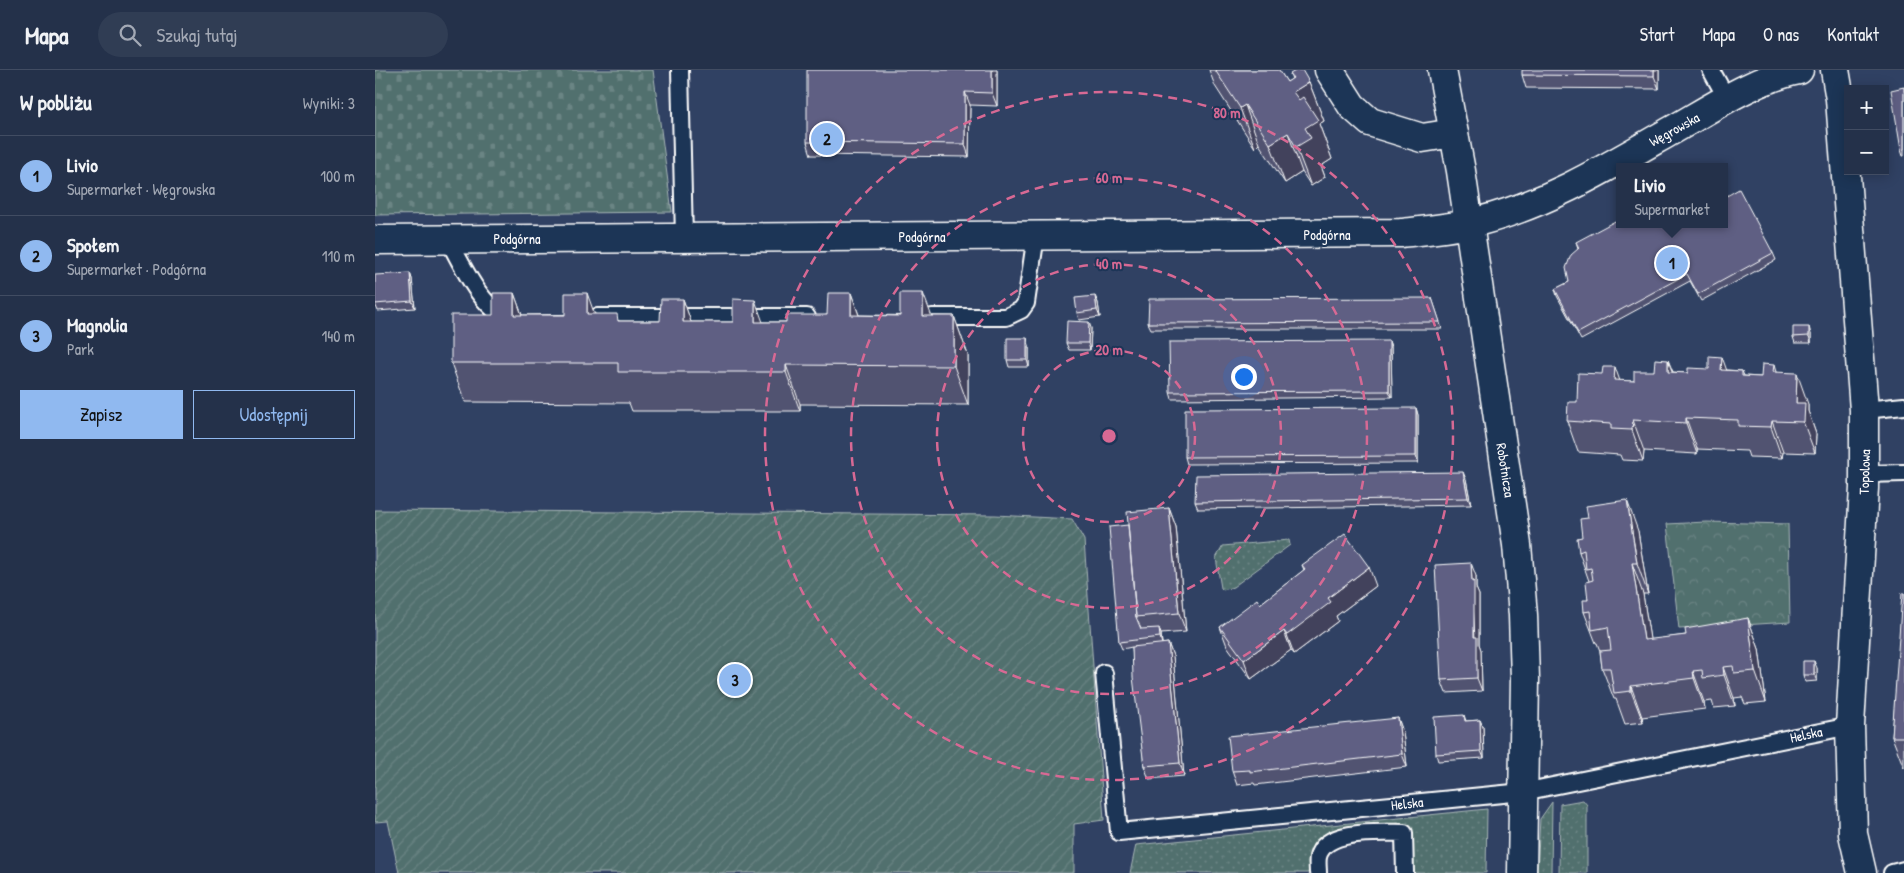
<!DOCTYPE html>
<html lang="pl">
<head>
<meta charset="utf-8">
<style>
	:root { --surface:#24314a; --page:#303d54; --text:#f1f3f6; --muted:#a3a9b5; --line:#414c62; --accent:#90b9f0 }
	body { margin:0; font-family:"Patrick Hand",sans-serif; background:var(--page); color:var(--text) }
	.controls { position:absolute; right:15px; top:15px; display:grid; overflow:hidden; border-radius:0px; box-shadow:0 2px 12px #0003 }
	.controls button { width:45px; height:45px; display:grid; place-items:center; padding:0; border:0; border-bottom:1px solid var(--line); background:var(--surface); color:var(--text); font:25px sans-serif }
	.you { position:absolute; left:868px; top:306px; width:18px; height:18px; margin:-12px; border:4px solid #fff; border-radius:50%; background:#1a73e8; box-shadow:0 0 0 8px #1a73e833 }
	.badge { display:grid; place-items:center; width:32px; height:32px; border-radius:50%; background:var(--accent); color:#111; font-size:16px; font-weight:700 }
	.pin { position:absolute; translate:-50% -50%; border:2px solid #fff; box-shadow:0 1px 5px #0006 }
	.popup { position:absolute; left:1241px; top:93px; width:112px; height:65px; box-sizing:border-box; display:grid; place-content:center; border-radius:0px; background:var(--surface); filter:drop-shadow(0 1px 4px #0005); font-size:16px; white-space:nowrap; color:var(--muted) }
	.popup b { font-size:19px; color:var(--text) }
	.popup::after { content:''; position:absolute; left:50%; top:100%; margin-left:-10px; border:10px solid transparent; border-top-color:var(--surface) }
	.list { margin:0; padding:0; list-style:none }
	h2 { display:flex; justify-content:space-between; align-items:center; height:65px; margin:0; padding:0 20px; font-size:21px }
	h2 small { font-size:16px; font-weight:400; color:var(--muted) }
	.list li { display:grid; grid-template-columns:32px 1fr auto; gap:15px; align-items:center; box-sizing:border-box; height:80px; padding:0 20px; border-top:1px solid var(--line) }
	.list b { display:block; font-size:19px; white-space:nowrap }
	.list p { margin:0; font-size:16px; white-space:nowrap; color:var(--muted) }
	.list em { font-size:16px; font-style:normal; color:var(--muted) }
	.actions { display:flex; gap:10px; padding:15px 20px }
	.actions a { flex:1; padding:11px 0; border:1px solid var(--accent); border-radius:0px; text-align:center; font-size:18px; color:var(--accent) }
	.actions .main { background:var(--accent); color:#111 }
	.icon { flex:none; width:28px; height:28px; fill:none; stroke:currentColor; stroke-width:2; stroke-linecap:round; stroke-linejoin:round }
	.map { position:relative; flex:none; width:1529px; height:803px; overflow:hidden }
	header { display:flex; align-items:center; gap:30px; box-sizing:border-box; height:70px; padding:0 25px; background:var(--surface); border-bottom:1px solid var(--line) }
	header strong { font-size:24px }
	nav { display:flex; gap:28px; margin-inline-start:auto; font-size:18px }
	.search { width:350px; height:45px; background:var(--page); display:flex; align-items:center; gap:12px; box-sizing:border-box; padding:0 18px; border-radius:28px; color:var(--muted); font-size:19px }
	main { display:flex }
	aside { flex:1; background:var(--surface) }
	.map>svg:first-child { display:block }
	.grass { fill:url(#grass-dots); stroke:#a8b7b6 }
	.forest { fill:url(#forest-crowns); stroke:#a8b7b6 }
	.cemetery { fill:url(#cemetery-stones); stroke:#a8b7b6 }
	.garden { fill:url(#garden-furrows); stroke:#a8b7b6 }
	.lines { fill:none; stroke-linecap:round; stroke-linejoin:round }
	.service-casing { stroke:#fff; stroke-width:20 }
	.minor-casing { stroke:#fff; stroke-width:31 }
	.service { stroke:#1d3557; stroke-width:16 }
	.minor { stroke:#1d3557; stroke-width:28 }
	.wall { fill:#515271; stroke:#fff }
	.shaded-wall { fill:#42425c; stroke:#fff }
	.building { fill:#5e5f83; stroke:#fff }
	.ring { fill:none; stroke:#d76994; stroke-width:2.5; stroke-dasharray:9 6 }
	.labels { text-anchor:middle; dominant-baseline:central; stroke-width:4; stroke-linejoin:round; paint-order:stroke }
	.street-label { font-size:14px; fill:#fff; stroke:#1d3557 }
	.centre { fill:#d76994; stroke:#1d3557; stroke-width:2.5 }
	.ring-label { font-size:15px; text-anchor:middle; font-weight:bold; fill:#d76994; stroke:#1d3557; stroke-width:4; stroke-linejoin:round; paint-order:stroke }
</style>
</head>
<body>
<header>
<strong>Mapa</strong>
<div class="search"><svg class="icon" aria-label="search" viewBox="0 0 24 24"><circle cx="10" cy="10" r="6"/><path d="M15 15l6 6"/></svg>Szukaj tutaj</div>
<nav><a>Start</a><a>Mapa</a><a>O nas</a><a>Kontakt</a></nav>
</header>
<main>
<aside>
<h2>W pobliżu<small>Wyniki: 3</small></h2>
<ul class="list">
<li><span class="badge">1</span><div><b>Livio</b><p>Supermarket · Węgrowska</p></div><em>100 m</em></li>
<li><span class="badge">2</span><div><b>Społem</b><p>Supermarket · Podgórna</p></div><em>110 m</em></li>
<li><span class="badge">3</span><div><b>Magnolia</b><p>Park</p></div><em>140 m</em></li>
</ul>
<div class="actions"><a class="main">Zapisz</a><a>Udostępnij</a></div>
</aside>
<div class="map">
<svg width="1529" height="803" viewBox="0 0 1529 803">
	<defs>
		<pattern id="grass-dots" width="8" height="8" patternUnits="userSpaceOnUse" patternTransform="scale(1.25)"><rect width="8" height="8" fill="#516f6e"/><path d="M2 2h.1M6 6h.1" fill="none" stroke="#6b8584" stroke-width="1.8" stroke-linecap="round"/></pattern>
		<pattern id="forest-crowns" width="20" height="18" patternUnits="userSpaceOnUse" patternTransform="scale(1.25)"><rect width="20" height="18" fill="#516f6e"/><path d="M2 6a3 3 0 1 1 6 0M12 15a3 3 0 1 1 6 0" fill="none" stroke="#6b8584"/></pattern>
		<pattern id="cemetery-stones" width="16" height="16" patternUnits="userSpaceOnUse" patternTransform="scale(1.25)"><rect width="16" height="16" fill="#516f6e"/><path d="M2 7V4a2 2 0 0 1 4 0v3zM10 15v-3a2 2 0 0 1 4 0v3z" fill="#6b8584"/></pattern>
		<pattern id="garden-furrows" width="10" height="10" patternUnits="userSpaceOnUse" patternTransform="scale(1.25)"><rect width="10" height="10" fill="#516f6e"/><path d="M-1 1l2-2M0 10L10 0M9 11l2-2" fill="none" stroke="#6b8584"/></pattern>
	</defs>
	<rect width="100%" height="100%" fill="#304163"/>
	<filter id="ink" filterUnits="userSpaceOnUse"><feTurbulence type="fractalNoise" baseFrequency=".02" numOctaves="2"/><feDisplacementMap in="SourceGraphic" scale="10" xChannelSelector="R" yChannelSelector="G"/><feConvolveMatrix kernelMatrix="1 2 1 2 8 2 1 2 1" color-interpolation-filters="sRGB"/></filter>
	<g filter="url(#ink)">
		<path class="grass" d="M914,470L915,475L858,517L848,520L846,518L841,488L848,476Z
			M1208,730L1212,735V803H1184L1185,734Z
			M1177,732L1176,803H1162L1165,749Z
			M1112,739L1111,803H1030L1029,763L962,768L943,803H755L761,775Z"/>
		<path class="forest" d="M1331,452L1413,454L1415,552L1304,559L1292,454Z"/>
		<path class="cemetery" d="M0,0H278L297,142L0,145Z"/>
		<path class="garden" d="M0,440L620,445L697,449L709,470L729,750L699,754V803H24L13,751L0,752Z"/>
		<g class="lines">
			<defs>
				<path id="service" d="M305,0L309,168
					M1336,0L1352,29
					M73,169C85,191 110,247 137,247
					M222,247H432
					M557,247H631L646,240L651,233L661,165
					M1489,340L1529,336
					M1490,404L1529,403
					M729,603L744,762L1148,722L1475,656
					M943,803C943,798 942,792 943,787C949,758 1008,763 1029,763L1030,803
					M1517,803L1529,800"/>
				<path id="minor" d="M954,0L977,36L995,52L1047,68L1079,63
					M1067,0L1086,101L1142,475L1148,545L1150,609L1147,803
					M1460,0L1465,29L1489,340V418L1475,656L1478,764L1487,803
					M0,170L1026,163C1053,160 1080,158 1105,151C1174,133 1233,97 1294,62C1335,39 1378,9 1424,0"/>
			</defs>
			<use href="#service" class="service-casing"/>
			<use href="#minor" class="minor-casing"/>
			<use href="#service" class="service"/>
			<use href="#minor" class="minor"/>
		</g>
		<path class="wall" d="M622,0V36L595,35L594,87L436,85L432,72Z
			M834,0H904L912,12L917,9L915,4L934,12L949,51L944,54L957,89L946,96L950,107L936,116L927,102L910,113L884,74L880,78L840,16Z
			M1284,0V19L1151,18L1147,5Z
			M1529,17V86H1528L1526,80Z
			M1201,172L1398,183L1401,190L1326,231L1315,211L1206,270L1182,226L1180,219L1194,212L1203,178Z
			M35,203L37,209L40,238L3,241L0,234Z
			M139,223L147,245L220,244L245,251H285L308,229L316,252H411L452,245L476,223L484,245L579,246L593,285V335L425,334V341H257L254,333L90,332L76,293L118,245Z
			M720,226L723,233L725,247L704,250L702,243Z
			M1057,228L1067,259H776L773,253Z
			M716,258L715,280H694L691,273Z
			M1436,264V273H1420L1418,267Z
			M1014,271L1016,277L1017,327L797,329L795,322Z
			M654,275V297H634L632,290Z
			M1293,290L1298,302L1313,303L1352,300L1367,301L1369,306L1386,307L1399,295L1401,302L1433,334V341L1441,364L1440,383L1408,382L1407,388L1374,387L1372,381L1322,379V384L1269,381L1268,391L1247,390L1245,385L1203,382L1192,351L1202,332L1227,304L1245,311H1259L1279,301Z
			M1041,338L1043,345V393L812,394L810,387Z
			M1091,409L1096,435L823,439L820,432Z
			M794,438L801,457L811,562L786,564L787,574L793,573L798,586L809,706L774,709L769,696L757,577L747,579L744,572L753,455Z
			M1263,461L1273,524H1268L1275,570L1311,565L1373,548L1384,579L1391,632L1370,634L1367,627L1359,628L1360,636L1339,638L1337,631L1329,632L1330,639L1267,647L1268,652L1250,654L1241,629H1239L1227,598L1225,581L1222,573H1221L1209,542L1213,530L1214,511L1204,482L1207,467Z
			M927,495L1001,516L961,546L963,551L919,584L916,580L876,609L852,576L845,557L885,534L929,500Z
			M1101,506V518L1104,525V574L1106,580L1107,621L1071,623L1066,610Z
			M1529,523V698L1517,667Z
			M1442,598V611L1430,612L1428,605Z
			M1089,645L1091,651L1105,650L1108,657L1109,688L1063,691L1061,684Z
			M1023,648L1028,662L1032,697L880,715L879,713L862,715L857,701Z"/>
		<path class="shaded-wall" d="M617,0H622V36L617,23Z
			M1279,0H1284V19L1279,6Z
			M934,12L949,51L944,54L957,89L946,96L950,107L936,116L921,77L918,22Z
			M590,22L595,35L594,87L590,74Z
			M870,35L884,74L880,78L865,38Z
			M913,63L927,102L910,113L895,74Z
			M35,203L37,209L40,238L37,231Z
			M139,223L153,262L139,245Z
			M212,223L226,262L212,244Z
			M476,223L490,262L476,245Z
			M548,223L563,263L548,246Z
			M720,226L723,233L725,247L722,240Z
			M308,229L322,269L308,252Z
			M380,230L394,269L380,252Z
			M579,246L593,285V335L579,296Z
			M714,252L716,258L715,280L713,273Z
			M1434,257L1436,264V273L1434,266Z
			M652,268L654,275V297L652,290Z
			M1014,271L1016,277L1017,327L1014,321Z
			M1347,287L1358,318L1346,300Z
			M1293,290L1304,321L1293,302Z
			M411,295L425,334V341L411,302Z
			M1240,297L1251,328L1239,310Z
			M1422,303L1433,334V341L1441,364L1440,383L1421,333Z
			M1041,338L1043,345V393L1041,386Z
			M1311,348L1322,379V384L1311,353Z
			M1258,350L1269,381L1268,391L1257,360Z
			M1397,351L1408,382L1407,388L1396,357Z
			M1088,402L1091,409L1096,435L1093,428Z
			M1252,430L1263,461L1273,524L1262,493Z
			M794,438L801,457L811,562L804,543Z
			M1096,493L1101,506V518L1104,525V574L1106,580L1107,621L1102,608Z
			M1257,493L1268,524L1280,601L1269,570Z
			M994,497L1001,516L961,546L963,551L919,584L912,565L953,528Z
			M1373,548L1384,579L1391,632L1380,601Z
			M784,558L786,564L787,574L785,567Z
			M909,561L916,580L876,609L869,590Z
			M793,573L798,586L809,706L805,693Z
			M1439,591L1442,598V611L1439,605Z
			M1348,597L1359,628L1360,636L1349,605Z
			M1318,601L1329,632L1330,639L1319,608Z
			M1256,616L1267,647L1268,652L1256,621Z
			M1023,648L1028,662L1032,697L1027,684Z
			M1105,650L1108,657L1109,688L1106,681Z"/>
		<path class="building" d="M432,0H617V23L590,22V74L432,72Z
			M840,0H904L912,12L918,8L915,4L922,0H927L934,12L918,22L924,30L928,27L943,50L930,58L936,68L921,77L913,63L895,74L870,35L865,38Z
			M1147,0H1279V6L1147,5Z
			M1529,17V79L1526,80L1516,20Z
			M1364,119L1398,183L1323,224L1312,204L1203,263L1180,219L1194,212L1191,198L1196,185L1204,178L1201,172L1244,149V154H1350V127Z
			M35,203L37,231L0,234V205Z
			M118,223H139V245H190V223H212V244H242L243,251H285L286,229H308V252H358V229L380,230V252H411V245H452L453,223H476V245L525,246V223H548V246H579V296L411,295V302H243V293H76V245H118Z
			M720,226L722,240L702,243L700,228Z
			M1057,228L1065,252L773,253L774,229Z
			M692,251L714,252L713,273H691Z
			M1418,257H1434V266L1418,267Z
			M632,268H652V290H632Z
			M1014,271V321L795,322L794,272Z
			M1334,286L1347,287L1346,300L1367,301V306L1386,307L1387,294L1399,295L1398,302L1422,303L1421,333H1430L1429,352L1397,351L1396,357L1363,356V350L1311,348V353L1258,350L1257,360L1236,359V354L1192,351L1193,332H1202L1203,303L1227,304L1228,297H1240L1239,310L1259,311V301H1279L1280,289L1293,290V302L1313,303V298L1334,299Z
			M1041,338V386L810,387V339Z
			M1088,402L1093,428L820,432L821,405Z
			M1252,430L1262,493H1257L1269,570L1311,565L1310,559L1373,548L1380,601L1359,603L1358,596L1348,597L1349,605L1328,608L1327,600L1318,601L1319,608L1256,616V621L1239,623L1235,598H1227L1225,581L1236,580L1233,557L1217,560L1215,541L1209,542L1208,530H1213L1211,512L1218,510L1216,498L1211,499L1209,480L1204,482L1202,468L1207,467L1205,449L1213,448L1211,436Z
			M794,438L804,543L761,547L752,442Z
			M753,455L761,547L766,559L784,558L785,567L744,572L734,457Z
			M970,464L994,497L953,528L956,532L912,565L909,561L869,590L845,557L882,529L885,534L930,499L927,495Z
			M1096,493L1097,512L1099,511V567H1102V608L1066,610L1060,495Z
			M1527,523H1529V667H1517Z
			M793,573L805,693L769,696L758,607L757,577Z
			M1428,591H1439V605H1428Z
			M1089,645L1090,651L1105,650L1106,681L1061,684L1059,647Z
			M1023,648L1027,684L875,702V700L857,701L853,666Z"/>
	</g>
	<g class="ring">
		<circle cx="734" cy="366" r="86"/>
		<circle cx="734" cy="366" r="172"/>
		<circle cx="734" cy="366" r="258"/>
		<circle cx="734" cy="366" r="344"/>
	</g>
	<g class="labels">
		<g class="street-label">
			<text transform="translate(1299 59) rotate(-29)">Węgrowska</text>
			<text x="952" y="164">Podgórna</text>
			<text x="547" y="166">Podgórna</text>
			<text x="142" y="168">Podgórna</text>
			<text transform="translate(1131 400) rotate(81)">Robotnicza</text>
			<text transform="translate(1489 402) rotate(-88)">Topolowa</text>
			<text transform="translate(1431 664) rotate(-12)">Helska</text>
			<text transform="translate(1032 733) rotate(-6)">Helska</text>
		</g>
	</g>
	<circle cx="734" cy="366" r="8" class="centre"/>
	<g class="ring-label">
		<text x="852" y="48">80 m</text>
		<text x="734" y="113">60 m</text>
		<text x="734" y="199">40 m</text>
		<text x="734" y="285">20 m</text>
	</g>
</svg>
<div class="controls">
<button>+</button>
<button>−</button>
</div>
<div class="you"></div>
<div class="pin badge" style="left:1297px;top:193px">1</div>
<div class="popup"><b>Livio</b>Supermarket</div>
<div class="pin badge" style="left:452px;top:69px">2</div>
<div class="pin badge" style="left:360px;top:610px">3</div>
</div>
</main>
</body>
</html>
